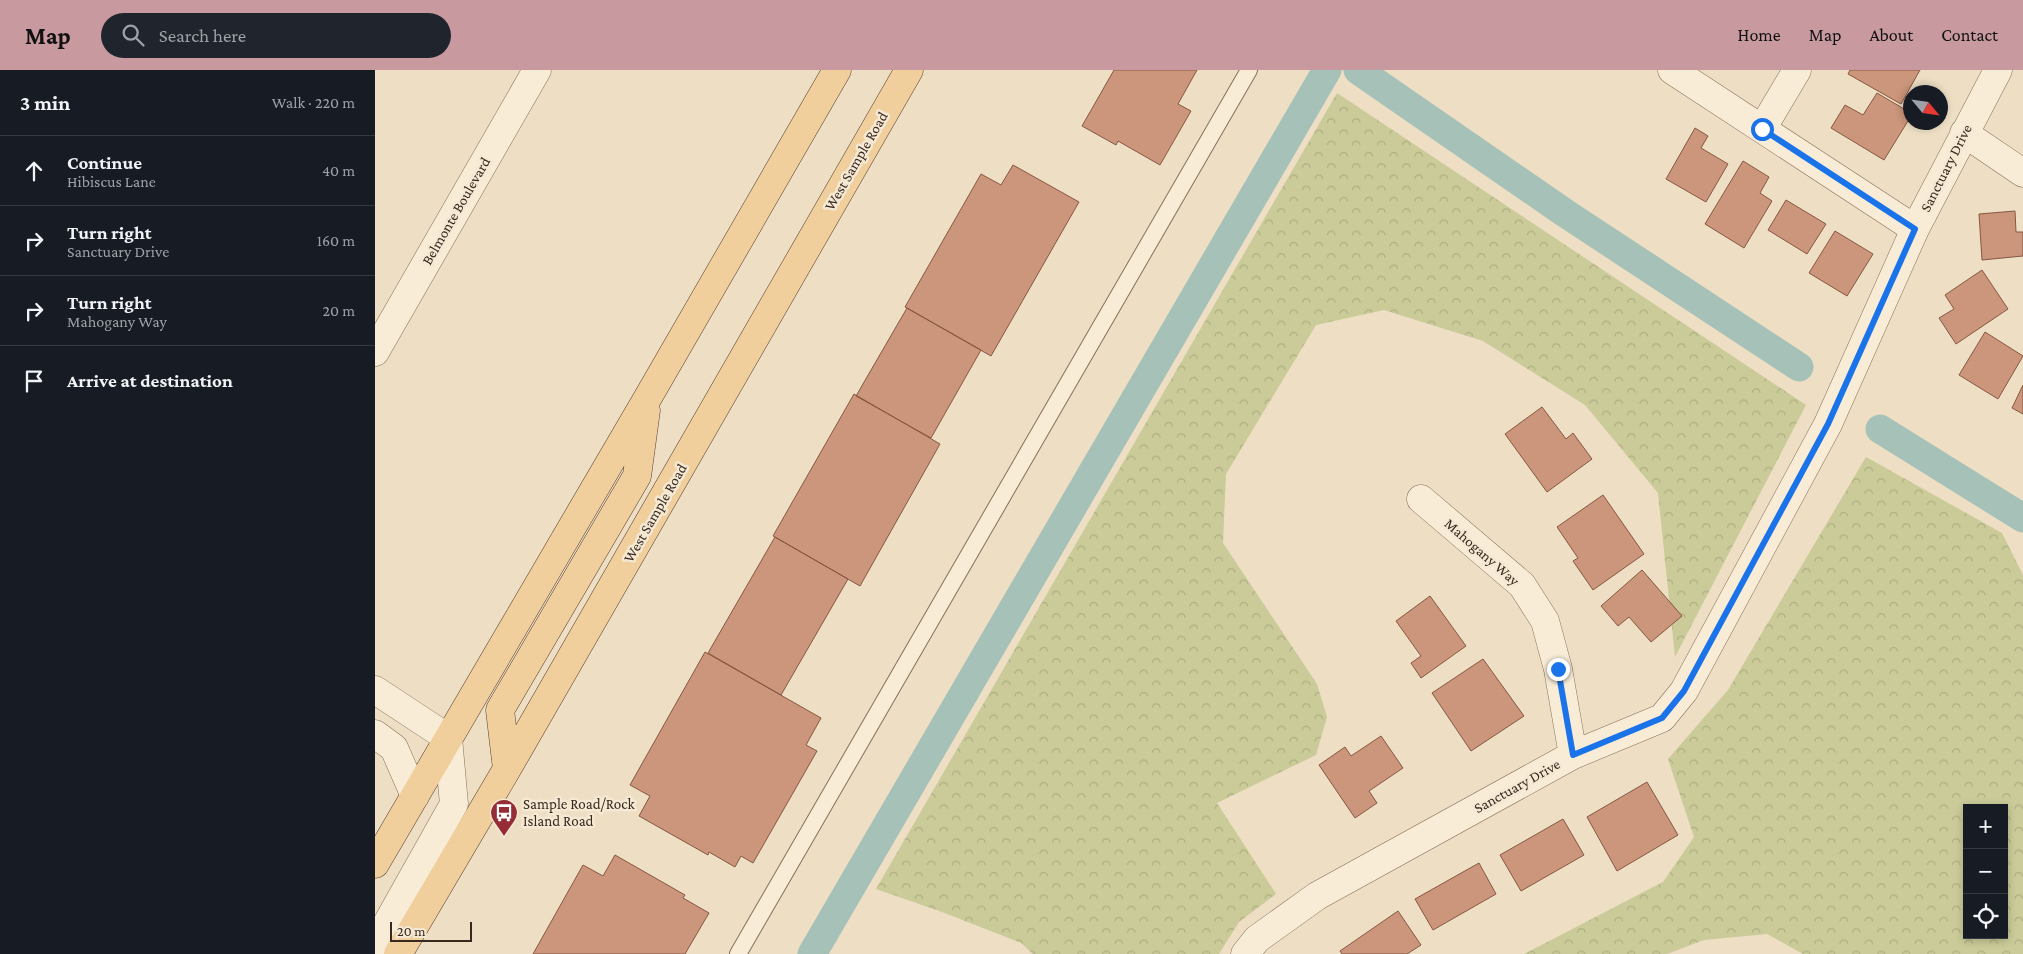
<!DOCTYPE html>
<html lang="en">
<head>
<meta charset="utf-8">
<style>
	:root { --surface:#171b24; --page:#20242c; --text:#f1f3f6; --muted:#9ea1a6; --line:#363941; --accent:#c8999f }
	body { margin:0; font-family:"Crimson Pro",serif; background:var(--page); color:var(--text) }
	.controls { position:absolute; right:15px; bottom:15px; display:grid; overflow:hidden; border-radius:0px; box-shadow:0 2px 8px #0003 }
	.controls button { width:45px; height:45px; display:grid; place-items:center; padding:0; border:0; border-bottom:1px solid var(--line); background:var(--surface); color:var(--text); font:25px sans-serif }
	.compass { position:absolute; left:1528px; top:15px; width:45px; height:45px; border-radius:50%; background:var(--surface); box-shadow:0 2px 8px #0003; rotate:119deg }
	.scale { position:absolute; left:15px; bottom:12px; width:82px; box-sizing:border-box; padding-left:5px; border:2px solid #38291f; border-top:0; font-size:14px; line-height:18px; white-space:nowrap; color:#38291f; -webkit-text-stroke:4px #f5e9d4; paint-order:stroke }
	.stop { position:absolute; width:15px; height:15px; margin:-11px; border:4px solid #1a73e8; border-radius:50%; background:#fff }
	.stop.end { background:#1a73e8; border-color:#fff; box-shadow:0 1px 5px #0008 }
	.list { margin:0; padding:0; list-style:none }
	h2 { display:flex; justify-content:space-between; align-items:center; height:65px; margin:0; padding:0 20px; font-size:21px }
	h2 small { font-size:16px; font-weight:400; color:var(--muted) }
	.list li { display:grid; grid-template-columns:32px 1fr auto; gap:15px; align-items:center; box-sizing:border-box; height:70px; padding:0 20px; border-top:1px solid var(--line) }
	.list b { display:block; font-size:19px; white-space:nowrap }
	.list p { margin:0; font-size:16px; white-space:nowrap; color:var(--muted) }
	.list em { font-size:16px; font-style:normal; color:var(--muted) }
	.icon { flex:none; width:28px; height:28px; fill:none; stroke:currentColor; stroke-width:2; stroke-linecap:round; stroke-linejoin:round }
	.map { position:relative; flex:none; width:1648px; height:884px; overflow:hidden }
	header { display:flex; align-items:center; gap:30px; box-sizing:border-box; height:70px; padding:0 25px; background:var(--accent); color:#111 }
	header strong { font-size:24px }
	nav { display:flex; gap:28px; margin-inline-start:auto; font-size:18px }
	.search { width:350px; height:45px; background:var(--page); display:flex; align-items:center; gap:12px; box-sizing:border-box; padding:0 18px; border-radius:28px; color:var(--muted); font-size:19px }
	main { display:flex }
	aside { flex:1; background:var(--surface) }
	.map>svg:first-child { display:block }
	.forest { fill:url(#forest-crowns); fill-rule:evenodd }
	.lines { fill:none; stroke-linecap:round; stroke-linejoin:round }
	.canal { stroke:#a6c1b7; stroke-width:29 }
	.building { fill:#cb967b; stroke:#875741 }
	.service-casing { stroke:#886f5b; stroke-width:18 }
	.minor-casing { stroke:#886f5b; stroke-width:29 }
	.primary-casing { stroke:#563e2f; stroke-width:29 }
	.service { stroke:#f8ecd7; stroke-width:16 }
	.minor { stroke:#f8ecd7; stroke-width:28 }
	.primary { stroke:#f0cf9d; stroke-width:28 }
	.route { stroke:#1a73e8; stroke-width:6 }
	.labels { text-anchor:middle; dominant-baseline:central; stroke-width:5; stroke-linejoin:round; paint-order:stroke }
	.street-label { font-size:15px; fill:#38291f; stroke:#f5e9d4 }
	.poi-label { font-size:15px; fill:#38291f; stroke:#f5e9d4; text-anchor:start }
</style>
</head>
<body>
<header>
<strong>Map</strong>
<div class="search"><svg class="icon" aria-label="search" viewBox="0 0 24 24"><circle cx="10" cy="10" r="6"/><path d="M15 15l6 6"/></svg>Search here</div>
<nav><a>Home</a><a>Map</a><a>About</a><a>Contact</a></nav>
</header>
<main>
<aside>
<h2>3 min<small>Walk · 220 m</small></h2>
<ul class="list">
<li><svg class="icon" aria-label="ahead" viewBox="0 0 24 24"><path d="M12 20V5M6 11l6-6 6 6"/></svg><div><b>Continue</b><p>Hibiscus Lane</p></div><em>40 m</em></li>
<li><svg class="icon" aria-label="right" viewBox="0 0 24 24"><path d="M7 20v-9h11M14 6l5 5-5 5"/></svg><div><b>Turn right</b><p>Sanctuary Drive</p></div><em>160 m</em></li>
<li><svg class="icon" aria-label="right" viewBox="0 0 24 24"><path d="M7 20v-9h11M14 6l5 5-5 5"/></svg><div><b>Turn right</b><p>Mahogany Way</p></div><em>20 m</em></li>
<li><svg class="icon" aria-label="arrive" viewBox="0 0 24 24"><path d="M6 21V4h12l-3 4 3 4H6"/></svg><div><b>Arrive at destination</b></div></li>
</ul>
</aside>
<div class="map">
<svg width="1648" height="884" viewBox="0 0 1648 884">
	<defs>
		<pattern id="forest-crowns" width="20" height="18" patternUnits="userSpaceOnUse" patternTransform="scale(1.25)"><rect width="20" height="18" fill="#cacb98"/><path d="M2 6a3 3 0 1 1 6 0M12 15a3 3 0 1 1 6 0" fill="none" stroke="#aeae83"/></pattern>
	</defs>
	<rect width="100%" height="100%" fill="#eddec4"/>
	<path class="forest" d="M962,23L1431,335L1300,587L1283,423L1210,335L1108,271L1009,240L941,255L851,404L848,473L942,614L952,647L941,685L842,733L901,824L864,852L844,884H658L646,873L567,842L501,819Z
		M1491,387L1627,463L1648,505V884H1428L1392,864L1329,870L1292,884H1149L1288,812L1319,767L1293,689L1353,620ZM1592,738H1629V865H1592Z"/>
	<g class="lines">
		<path class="canal" d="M983,0L1190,143L1424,297
			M1505,359L1648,448
			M437,884L952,0"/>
	</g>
	<path class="building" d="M739,0H822L803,34L816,41L785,95L743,71L741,75L707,56Z
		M1475,0H1545L1526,34L1473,4Z
		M1502,23L1536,43V46L1509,90L1456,58L1470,35L1488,45Z
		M1320,58L1333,66L1326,78L1353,94L1331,132L1291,109Z
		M1368,91L1394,107L1385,123L1397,131L1369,178L1330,154Z
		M638,95L704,132L616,286L530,237L606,104L626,115Z
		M1411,130L1451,154L1432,184L1393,160Z
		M1640,141L1641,162H1648V186L1607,190L1604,144Z
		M1460,161L1498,184L1472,226L1434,203Z
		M1607,200L1633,239L1581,274L1564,248L1579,239L1570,225Z
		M532,238L606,280L556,368L481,326Z
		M1610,262L1648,286L1623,329L1584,305Z
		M1648,315V344L1637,338Z
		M479,324L565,374L485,516L398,466Z
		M1167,337L1191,369L1198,363L1217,389L1172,422L1130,364Z
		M1228,425L1269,484L1218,520L1198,491L1203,488L1182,457Z
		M400,467L473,509L406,625L333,583Z
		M1267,500L1307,546L1276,572L1254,547L1243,556L1226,536Z
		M1055,526L1091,576L1046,608L1036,593L1046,586L1021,551Z
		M330,582L446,648L431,675L442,681L378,793L366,786L360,797L334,782L333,785L264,746L275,726L255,715Z
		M1108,589L1149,646L1096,681L1057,623Z
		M1006,666L1028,698L994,721L1002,733L980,748L944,695L970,677L976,686Z
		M1272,712L1303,765L1242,801L1212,747Z
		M1188,749L1209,785L1146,821L1125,785Z
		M240,785L310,825L308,828L334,843L310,884H158L208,795L228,806Z
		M1104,793L1121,824L1058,860L1040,829Z
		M1023,841L1046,875L1032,884H967L965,881Z"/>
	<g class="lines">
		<defs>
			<path id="service" d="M363,884L874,0"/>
			<path id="minor" d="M1297,0L1540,159
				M1387,59L1422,0
				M1589,63L1648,103
				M0,282L162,0
				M1046,429L1147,515L1170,551L1183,599L1198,685
				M0,620L73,668L79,734L0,875
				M0,664L19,678L40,726
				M870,884L882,869L942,826L1198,685L1287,648L1309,621L1453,354L1540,159L1623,0"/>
			<path id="primary" d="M132,699L125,640L262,406L271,340
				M0,794L272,329L462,0
				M23,884L132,699L534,0"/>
		</defs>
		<use href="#service" class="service-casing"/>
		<use href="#minor" class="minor-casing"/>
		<use href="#primary" class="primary-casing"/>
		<use href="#service" class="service"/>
		<use href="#minor" class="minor"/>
		<use href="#primary" class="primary"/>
	</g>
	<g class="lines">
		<path class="route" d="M1183,599L1198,685L1287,648L1309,621L1453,354L1540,159L1387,59"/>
	</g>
	<defs>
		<symbol id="bus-pin" viewBox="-11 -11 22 30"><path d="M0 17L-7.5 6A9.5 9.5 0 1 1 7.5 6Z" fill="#962c35" stroke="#f5e9d4"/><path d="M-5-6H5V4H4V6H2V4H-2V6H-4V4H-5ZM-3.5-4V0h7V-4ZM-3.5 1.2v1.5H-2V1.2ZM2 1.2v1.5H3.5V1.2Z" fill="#fff"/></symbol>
	</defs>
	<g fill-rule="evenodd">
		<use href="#bus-pin" x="113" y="727" width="32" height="43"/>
	</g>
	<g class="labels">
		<g class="street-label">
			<text transform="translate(481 91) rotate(-60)">West Sample Road</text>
			<text transform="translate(1571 98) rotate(-63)">Sanctuary Drive</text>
			<text transform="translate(81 141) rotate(-60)">Belmonte Boulevard</text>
			<text transform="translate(280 443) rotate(-60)">West Sample Road</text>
			<text transform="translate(1107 482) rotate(41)">Mahogany Way</text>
			<text transform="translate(1142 716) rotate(-29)">Sanctuary Drive</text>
		</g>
		<g class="poi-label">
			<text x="148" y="734">Sample Road/Rock<tspan x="148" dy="17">Island Road</tspan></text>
		</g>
	</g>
</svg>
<div class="controls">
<button>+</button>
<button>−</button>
<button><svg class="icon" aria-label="locate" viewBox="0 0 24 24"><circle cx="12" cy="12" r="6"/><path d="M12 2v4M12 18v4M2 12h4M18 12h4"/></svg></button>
</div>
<svg class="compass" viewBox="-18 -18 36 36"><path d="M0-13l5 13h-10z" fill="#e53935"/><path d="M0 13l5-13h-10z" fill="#9ea1a6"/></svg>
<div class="scale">20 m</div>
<div class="stop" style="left:1387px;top:59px"></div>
<div class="stop end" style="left:1183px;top:599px"></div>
</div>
</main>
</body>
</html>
